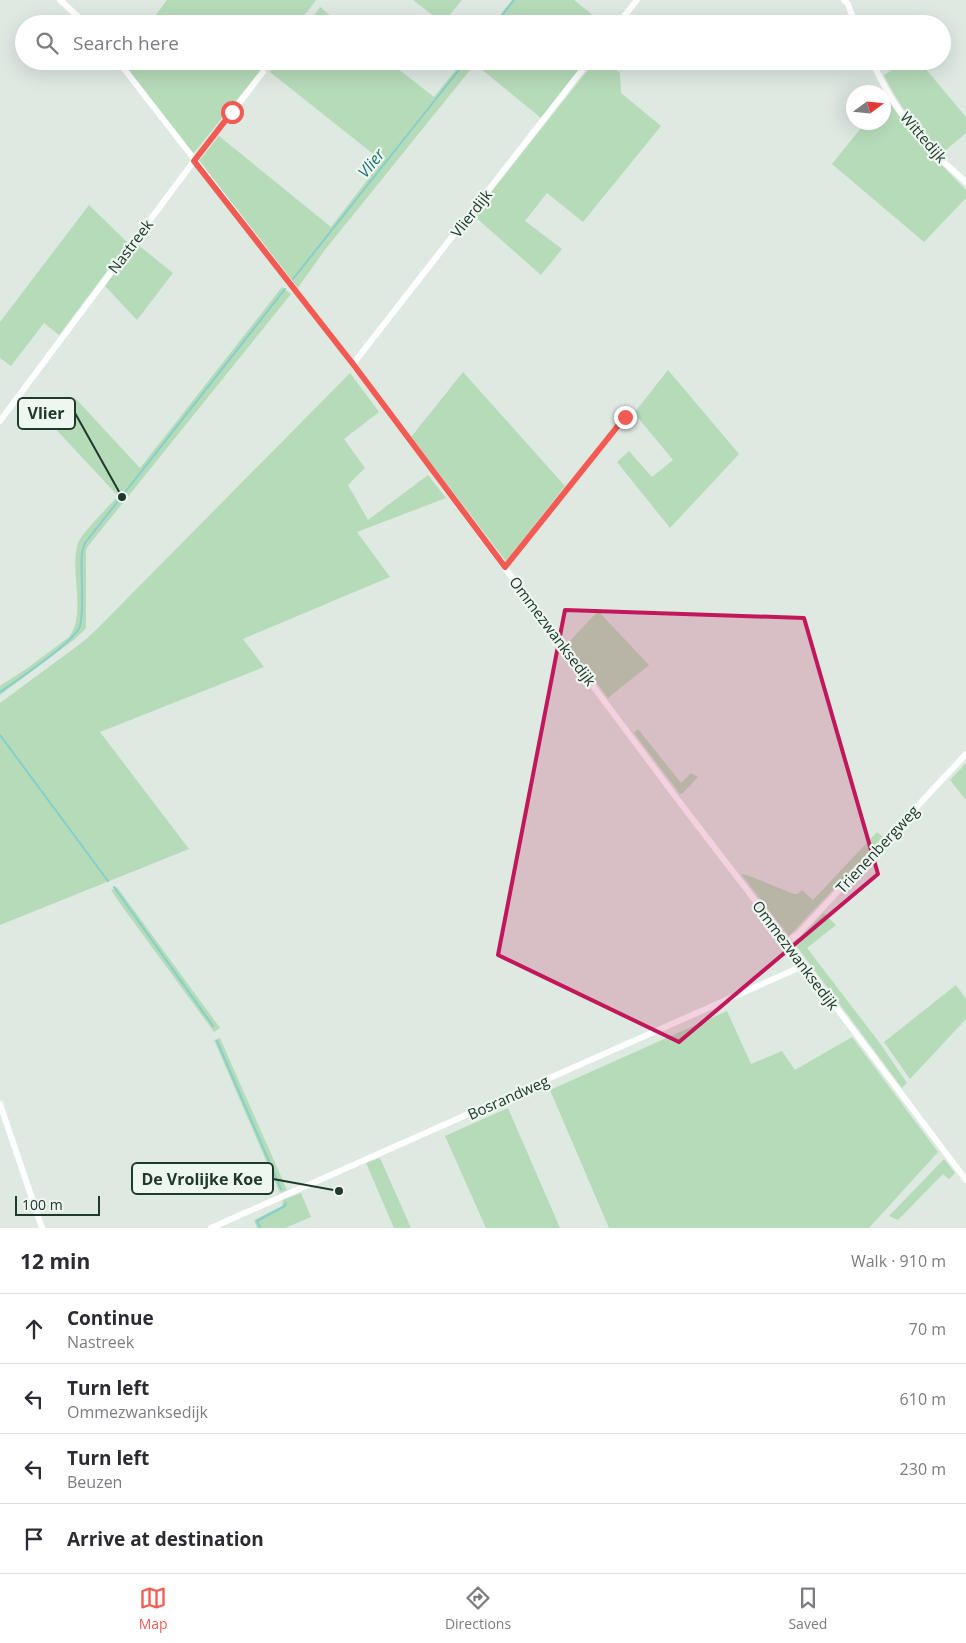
<!DOCTYPE html>
<html lang="en">
<head>
<meta charset="utf-8">
<style>
	:root { --surface:#fff; --page:#f2f2f3; --text:#2b2b33; --muted:#7c7c81; --line:#e1e1e2; --accent:#f15b54 }
	body { margin:0; font-family:"Open Sans",sans-serif; background:var(--page); color:var(--text) }
	.compass { position:absolute; left:846px; top:85px; width:45px; height:45px; border-radius:50%; background:var(--surface); box-shadow:0 5px 20px #0002; rotate:75deg }
	.scale { position:absolute; left:15px; bottom:12px; width:85px; box-sizing:border-box; padding-left:5px; border:2px solid #20392d; border-top:0; font-size:14px; line-height:18px; white-space:nowrap; color:#20392d; -webkit-text-stroke:4px #eef6f0; paint-order:stroke }
	.stop { position:absolute; width:15px; height:15px; margin:-11px; border:4px solid #f15b54; border-radius:50%; background:#fff }
	.stop.end { background:#f15b54; border-color:#fff; box-shadow:0 1px 5px #0008 }
	.list { margin:0; padding:0; list-style:none }
	h2 { display:flex; justify-content:space-between; align-items:center; height:65px; margin:0; padding:0 20px; font-size:21px }
	h2 small { font-size:16px; font-weight:400; color:var(--muted) }
	.list li { display:grid; grid-template-columns:32px 1fr auto; gap:15px; align-items:center; box-sizing:border-box; height:70px; padding:0 20px; border-top:1px solid var(--line) }
	.list b { display:block; font-size:19px; white-space:nowrap }
	.list p { margin:0; font-size:16px; white-space:nowrap; color:var(--muted) }
	.list em { font-size:16px; font-style:normal; color:var(--muted) }
	.icon { flex:none; width:28px; height:28px; fill:none; stroke:currentColor; stroke-width:2; stroke-linecap:round; stroke-linejoin:round }
	.map { position:relative; flex:none; width:966px; height:1228px; overflow:hidden }
	.search { position:absolute; background:var(--surface); box-shadow:0 5px 20px #0002; left:15px; right:15px; top:15px; height:55px; display:flex; align-items:center; gap:12px; box-sizing:border-box; padding:0 18px; border-radius:28px; color:var(--muted); font-size:19px }
	.sheet { height:345px; background:var(--surface) }
	nav { display:flex; justify-content:space-around; align-items:center; box-sizing:border-box; height:70px; border-top:1px solid var(--line); background:var(--surface); font-size:14px; color:var(--muted) }
	nav a { display:grid; justify-items:center; gap:2px }
	nav .on { color:var(--accent) }
	.map>svg:first-child { display:block }
	.green { fill:#b6dbb9 }
	.lines { fill:none; stroke-linecap:round; stroke-linejoin:round }
	.stream { stroke:#85cfcc; stroke-width:2 }
	.street { stroke:#fff; stroke-width:6 }
	.route { stroke:#f15b54; stroke-width:6 }
	.marked { fill:#c2185b; fill-opacity:0.2; stroke:#c2185b; stroke-width:4; stroke-linejoin:round }
	.labels { text-anchor:middle; dominant-baseline:central; stroke-width:4.5; stroke-linejoin:round; paint-order:stroke }
	.street-label { font-size:15px; fill:#20392d; stroke:#eef6f0 }
	.water-label { font-size:16px; font-style:italic; fill:#1b7370; stroke:#eef6f0 }
	.leader { fill:none; stroke:#20392d; stroke-width:2 }
	.callout-dot { fill:#20392d; stroke:#eef6f0; stroke-width:2 }
	.callout { fill:#eef6f0; stroke:#20392d; stroke-width:2 }
	.callout-label { font-size:16px; text-anchor:middle; font-weight:bold; fill:#20392d }
</style>
</head>
<body>
<div class="map">
<svg width="966" height="1228" viewBox="0 0 966 1228">
	<rect width="100%" height="100%" fill="#dee9e2"/>
	<path class="green" d="M167,0H316L298,24H149Z
		M413,0H462L443,23Z
		M512,0H574L604,24H493Z
		M320,7L341,24H308Z
		M121,61H268L193,154Z
		M278,61H388L434,97L463,61H586L541,118L475,64L324,251L297,289L199,161L219,136L331,227L382,161L270,72Z
		M595,61H605L620,73L621,93L661,126L583,222L547,193L525,221L562,249L541,275L473,215Z
		M905,61H919L966,117V133L941,154C918,131 898,104 884,75Z
		M886,97L916,139L966,190V198L924,242L832,164L865,123L884,122V99Z
		M89,205L128,243L59,335L44,323L11,366L0,358V322Z
		M137,244L173,273L137,320L105,286Z
		M282,287L291,294L89,545L86,550V628L75,639L0,695V686L29,667L69,637C87,613 69,571 78,543C81,534 110,505 118,496L51,424L76,399L140,468Z
		M668,370L739,454L670,528L617,462L629,451L652,477L673,460L634,413Z
		M463,372L565,486L506,561L411,437Z
		M350,373L379,412L344,439L365,468L348,485L368,520L428,475L446,498L357,532L390,577L243,639L264,667L100,732L189,849L0,925V703L84,641L97,629Z
		M598,611L649,665L608,698L567,644Z
		M638,729L681,783L691,773L698,777L683,793L680,794L634,733Z
		M966,763V800L950,780Z
		M877,832L883,837L789,936L741,874L747,875L794,894H798L802,890L813,900Z
		M117,887L220,1028L214,1032L124,909L111,890Z
		M824,913L836,925L807,948L879,1042L907,1083L902,1088L795,944Z
		M956,985L966,999V1019L910,1079L884,1042Z
		M727,1011L751,1064L782,1051L795,1070L852,1037L938,1152L869,1228H609L550,1090Z
		M220,1038L287,1190L280,1193L214,1040Z
		M508,1108L560,1228H486L445,1136Z
		M380,1158L411,1228H394L366,1163Z
		M944,1159L955,1173L949,1179L943,1174L898,1220L889,1216Z
		M301,1193L311,1217L285,1228H257L254,1220L282,1206L283,1200Z"/>
	<g class="lines">
		<path class="stream" d="M495,24L514,0
			M293,279L466,61
			M0,692C16,681 75,642 80,626C85,606 80,573 82,552L85,543L285,289
			M0,735L108,881
			M114,887L213,1026
			M217,1041L281,1189
			M260,1228L257,1221L285,1206L286,1203"/>
		<path class="street" d="M60,0L86,24
			M844,0L848,4L855,24
			M618,24L637,0
			M118,61L353,364L678,800L787,942L966,1180
			M872,61C886,92 906,124 929,148C941,160 954,171 966,182
			M353,364L589,61
			M0,421L194,161L263,72
			M505,567L625,417
			M787,942L798,934L966,754
			M0,1104L42,1228
			M211,1228L796,969L803,964"/>
	</g>
	<g class="lines">
		<path class="route" d="M232,112L194,161L353,364L505,567L625,417"/>
	</g>
	<path class="marked" d="M565,610L804,618L878,874L679,1042L498,955Z"/>
	<g class="labels">
		<g class="street-label">
			<text transform="translate(924 137) rotate(49)">Wittedijk</text>
			<text transform="translate(471 213) rotate(-52)">Vlierdijk</text>
			<text transform="translate(130 246) rotate(-53)">Nastreek</text>
			<text transform="translate(553 631) rotate(53)">Ommezwanksedijk</text>
			<text transform="translate(877 849) rotate(-47)">Trienenbergweg</text>
			<text transform="translate(796 955) rotate(53)">Ommezwanksedijk</text>
			<text transform="translate(508 1097) rotate(-24)">Bosrandweg</text>
		</g>
		<g class="water-label">
			<text transform="translate(371 163) rotate(-51)">Vlier</text>
		</g>
	</g>
	<path class="leader" d="M122 497L75 413M339 1191L273 1179"/>
	<g class="callout-dot">
		<circle cx="122" cy="497" r="5"/>
		<circle cx="339" cy="1191" r="5"/>
	</g>
	<g class="callout">
		<rect x="18" y="398" width="57" height="31" rx="5"/>
		<rect x="132" y="1163" width="141" height="31" rx="5"/>
	</g>
	<g class="callout-label">
		<text x="46" y="419">Vlier</text>
		<text x="202" y="1185">De Vrolijke Koe</text>
	</g>
</svg>
<svg class="compass" viewBox="-18 -18 36 36"><path d="M0-13l5 13h-10z" fill="#e53935"/><path d="M0 13l5-13h-10z" fill="#7c7c81"/></svg>
<div class="scale">100 m</div>
<div class="stop" style="left:232px;top:112px"></div>
<div class="stop end" style="left:625px;top:417px"></div>
<div class="search"><svg class="icon" aria-label="search" viewBox="0 0 24 24"><circle cx="10" cy="10" r="6"/><path d="M15 15l6 6"/></svg>Search here</div>
</div>
<section class="sheet">
<h2>12 min<small>Walk · 910 m</small></h2>
<ul class="list">
<li><svg class="icon" aria-label="ahead" viewBox="0 0 24 24"><path d="M12 20V5M6 11l6-6 6 6"/></svg><div><b>Continue</b><p>Nastreek</p></div><em>70 m</em></li>
<li><svg class="icon" aria-label="left" viewBox="0 0 24 24"><path d="M17 20v-9H6M10 6l-5 5 5 5"/></svg><div><b>Turn left</b><p>Ommezwanksedijk</p></div><em>610 m</em></li>
<li><svg class="icon" aria-label="left" viewBox="0 0 24 24"><path d="M17 20v-9H6M10 6l-5 5 5 5"/></svg><div><b>Turn left</b><p>Beuzen</p></div><em>230 m</em></li>
<li><svg class="icon" aria-label="arrive" viewBox="0 0 24 24"><path d="M6 21V4h12l-3 4 3 4H6"/></svg><div><b>Arrive at destination</b></div></li>
</ul>
</section>
<nav>
<a class="on"><svg class="icon" aria-label="map" viewBox="0 0 24 24"><path d="M3 6l6-2 6 2 6-2v14l-6 2-6-2-6 2zM9 4v14M15 6v14"/></svg>Map</a>
<a><svg class="icon" aria-label="directions" viewBox="0 0 24 24"><path d="M12 3l9 9-9 9-9-9zM9 14v-3h6M13 9l2 2-2 2"/></svg>Directions</a>
<a><svg class="icon" aria-label="saved" viewBox="0 0 24 24"><path d="M7 4h10v16l-5-4-5 4z"/></svg>Saved</a>
</nav>
</body>
</html>
